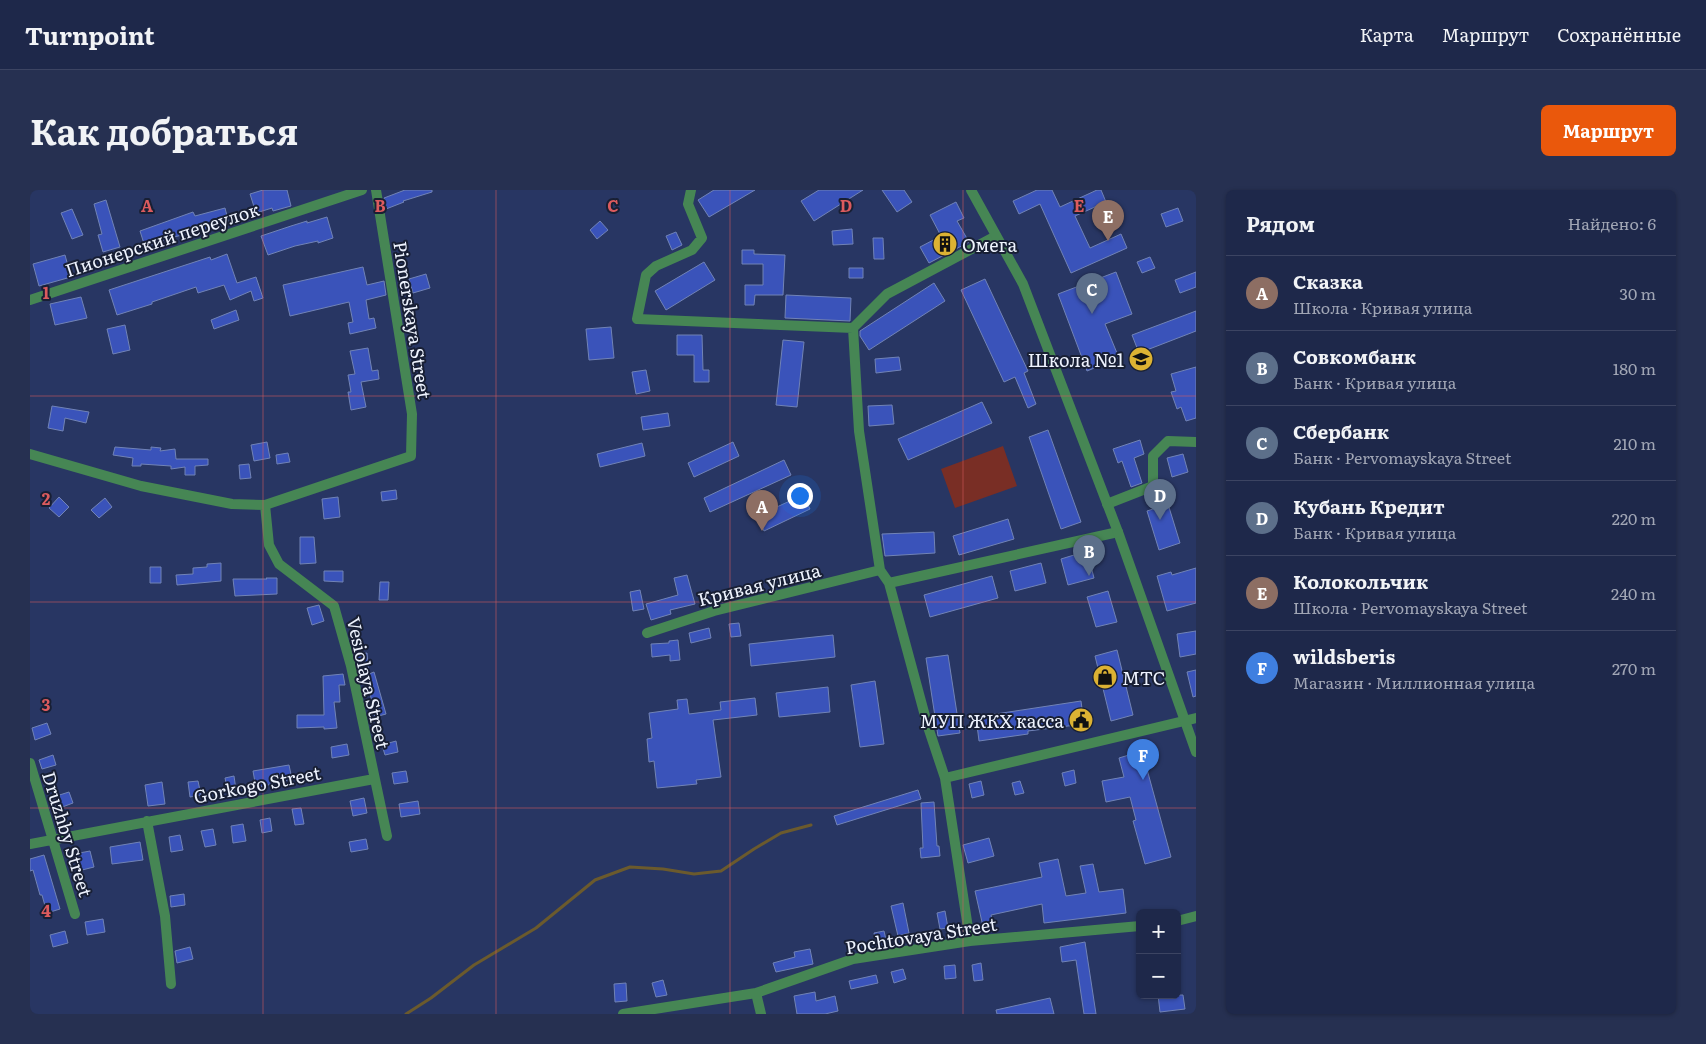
<!DOCTYPE html>
<html lang="ru">
<head>
<meta charset="utf-8">
<style>
	:root { --surface:#1e284a; --page:#263051; --text:#f1f3f6; --muted:#a1a6b5; --line:#3c4462; --accent:#ea580c }
	body { margin:0; font-family:Literata,serif; background:var(--page); color:var(--text) }
	.controls { position:absolute; right:15px; bottom:15px; display:grid; overflow:hidden; border-radius:8px; box-shadow:0 1px 4px #0004 }
	.controls button { width:45px; height:45px; display:grid; place-items:center; padding:0; border:0; border-bottom:1px solid var(--line); background:var(--surface); color:var(--text); font:25px sans-serif }
	.you { position:absolute; left:769px; top:305px; width:18px; height:18px; margin:-12px; border:4px solid #fff; border-radius:50%; background:#1a73e8; box-shadow:0 0 0 8px #1a73e833 }
	.badge { display:grid; place-items:center; width:32px; height:32px; border-radius:50%; background:var(--accent); color:#fff; font-size:16px; font-weight:700 }
	.pin { position:absolute; translate:-50% -41px; filter:drop-shadow(0 1px 2px #0008) }
	.pin::after { content:''; position:absolute; top:26px; width:18px; height:15px; background:inherit; clip-path:polygon(0 0,100% 0,50% 100%) }
	.list { margin:0; padding:0; list-style:none }
	h2 { display:flex; justify-content:space-between; align-items:center; height:65px; margin:0; padding:0 20px; font-size:21px }
	h2 small { font-size:16px; font-weight:400; color:var(--muted) }
	.list li { display:grid; grid-template-columns:32px 1fr auto; gap:15px; align-items:center; box-sizing:border-box; height:75px; padding:0 20px; border-top:1px solid var(--line) }
	.list b { display:block; font-size:19px; white-space:nowrap }
	.list p { margin:0; font-size:16px; white-space:nowrap; color:var(--muted) }
	.list em { font-size:16px; font-style:normal; color:var(--muted) }
	.map { position:relative; flex:none; width:1166px; height:824px; overflow:hidden; border-radius:8px }
	header { display:flex; align-items:center; gap:30px; box-sizing:border-box; height:70px; padding:0 25px; background:var(--surface); border-bottom:1px solid var(--line) }
	header strong { font-size:24px }
	nav { display:flex; gap:28px; margin-inline-start:auto; font-size:18px }
	.intro { display:flex; align-items:center; justify-content:space-between; box-sizing:border-box; height:120px; padding:0 30px }
	h1 { margin:0; font-size:35px }
	.button { padding:12px 22px; border-radius:8px; background:var(--accent); color:#fff; font-size:18px; font-weight:700 }
	main { display:flex; gap:30px; padding:0 30px }
	aside { flex:1; background:var(--surface); border-radius:8px; box-shadow:0 1px 4px #0004 }
	.map>svg:first-child { display:block }
	.green { fill:#792e25 }
	.lines { fill:none; stroke-linecap:round; stroke-linejoin:round }
	.stream { stroke:#6b5a2d; stroke-width:3 }
	.building { fill:#3a53ba; stroke:#7183b6 }
	.minor { stroke:#468654; stroke-width:10 }
	.tertiary { stroke:#468654; stroke-width:10 }
	.grid { fill:none; stroke:#dc5b5e; stroke-width:1; stroke-opacity:0.55 }
	.labels { text-anchor:middle; dominant-baseline:central; stroke-width:4; stroke-linejoin:round; paint-order:stroke }
	.street-label { font-size:18px; fill:#eef3fe; stroke:#181f34 }
	.poi-label { font-size:18px; fill:#eef3fe; stroke:#181f34; text-anchor:start }
	.grid-label { font-size:16px; text-anchor:middle; font-weight:bold; fill:#dc5b5e; stroke:#181f34; stroke-width:4; stroke-linejoin:round; paint-order:stroke }
</style>
</head>
<body>
<header>
<strong>Turnpoint</strong>
<nav><a>Карта</a><a>Маршрут</a><a>Сохранённые</a></nav>
</header>
<div class="intro"><h1>Как добраться</h1><a class="button">Маршрут</a></div>
<main>
<div class="map">
<svg width="1166" height="824" viewBox="0 0 1166 824">
	<rect width="100%" height="100%" fill="#283663"/>
	<path class="green" d="M973,256L987,296L925,318L911,279Z"/>
	<g class="lines">
		<path class="stream" d="M376,824L401,808L444,775L506,738L565,690L600,677L633,679L664,684L691,681L724,659L751,643L781,635"/>
	</g>
	<path class="building" d="M233,0H257L261,16L243,21L242,18L226,23L220,4Z
		M375,0H402V2L373,11L374,12L356,19L354,8Z
		M684,0H725L679,27L668,10Z
		M789,0H833L784,31L771,11Z
		M852,0H874L882,12L867,22Z
		M1007,0H1022L1030,17L1067,0H1071L1076,12L1045,26L1060,58L1091,44L1097,58L1041,83L1010,14L989,24L983,11Z
		M76,10L90,57L73,62L68,45L72,44L64,14Z
		M926,12L934,28L927,31L939,52L899,73L890,57L911,46L900,25Z
		M195,18L199,34L144,47L115,57L110,41L163,22L165,26Z
		M1148,18L1153,31L1136,37L1131,24Z
		M42,19L53,45L42,49L31,23Z
		M297,27L303,48L288,53V51L265,56L238,65L231,46L261,36L277,31V33Z
		M570,31L578,40L567,49L560,40Z
		M822,39L823,54L803,55L802,41Z
		M646,42L652,55L642,60L636,46Z
		M843,48H853L854,69H844Z
		M712,60H724V64L755,65L753,105H725L724,115H715V95H733V74H712Z
		M197,64L207,93L226,87L233,108L224,111L221,101L200,110L194,95L168,103L166,97L122,112V114L87,125L79,100L180,67L181,70Z
		M35,65L41,87L9,96L3,74Z
		M1120,67L1125,78L1112,83L1107,72Z
		M674,72L685,90L636,120L625,101Z
		M333,77L337,95L354,91L356,105L336,110L339,129L344,128L346,138L320,144L318,133L323,132L319,112L260,126L253,95Z
		M819,78H833V88H819Z
		M1086,82L1102,124L1075,134L1089,168L1057,181L1028,104Z
		M1166,82V97L1150,103L1145,90Z
		M396,84L400,98L383,103L379,89Z
		M955,89L998,181L994,183L1006,214L998,218L985,187L974,192L931,100Z
		M904,93L915,111L839,160L830,146V141Z
		M756,105L821,108L820,131L755,128Z
		M51,107L57,128L25,135L20,114Z
		M206,120L209,130L184,139L181,130Z
		M1166,121V141L1109,163L1102,145Z
		M95,135L100,160L83,164L77,139Z
		M581,137L584,168L559,170L556,139Z
		M647,145H672L673,180H679V192H664V165H647Z
		M753,150L774,152L767,217L746,215Z
		M338,158L342,181L348,180L349,189L331,192L336,217L321,220L318,202H321L318,185L325,184L320,161Z
		M869,167L871,180L846,183L845,169Z
		M1166,177V228L1156,231L1151,217L1147,219L1141,202L1146,201L1141,184Z
		M616,180L620,201L606,204L602,182Z
		M952,212L962,233L878,270L868,249Z
		M862,215L864,234L839,236L838,216Z
		M22,216L59,222L56,233L35,228L33,241L18,238Z
		M638,223L640,236L613,240L611,227Z
		M1018,240L1051,332L1031,339L999,247Z
		M1110,250L1114,264L1104,268L1112,293L1101,297L1092,271L1088,273L1083,259Z
		M237,252L240,268L224,271L221,255Z
		M703,252L709,266L664,287L658,273Z
		M612,253L615,266L570,277L567,264Z
		M85,257L121,260V257L131,258L130,261L145,259L146,269H178V275L165,276V285H155V277L141,279V276L111,274V276H102L103,268L83,265Z
		M258,263L260,272L247,274L246,265Z
		M1153,264L1158,282L1142,287L1137,268Z
		M754,270L761,285L680,322L674,308Z
		M219,274L221,288L210,289L209,275Z
		M366,300L367,309L352,311L351,302Z
		M773,305L780,319L734,341L727,326Z
		M29,307L39,317L29,327L19,318Z
		M308,307L310,327L294,329L292,309Z
		M75,308L82,317L69,328L61,320Z
		M1138,314L1150,353L1129,360L1117,321Z
		M978,329L984,349L929,365L923,346Z
		M904,342L905,363L855,366L852,344Z
		M270,347H284L286,373L270,374Z
		M1057,361L1064,388L1038,395L1031,369Z
		M191,373V391L147,395L146,385L163,384V378L177,377V374Z
		M1011,373L1016,393L985,401L980,381Z
		M120,377H131V393H120Z
		M1166,378V413L1137,421L1127,386L1141,382L1142,385Z
		M294,381H313V392L294,391Z
		M657,385L665,414L640,420L641,424L621,430L616,414L648,405L644,388Z
		M962,386L968,408L900,427L894,405Z
		M236,388H247V404L205,406L203,389H237Z
		M350,392H359L358,410H349Z
		M610,400L614,419L603,421L600,402Z
		M1078,401L1087,432L1066,437L1057,407Z
		M289,415L294,431L282,435L277,418Z
		M709,433L711,446L701,447L699,434Z
		M679,438L681,448L661,453L659,443Z
		M1166,441V464L1150,467L1147,444Z
		M803,445L805,467L721,476L719,454Z
		M648,450L650,470L640,471V465L622,467L621,454L639,453V451Z
		M1087,460L1103,525L1081,531L1065,466Z
		M337,463L339,484L344,482L356,524L345,527L340,503L328,472L327,465Z
		M918,465L930,543L908,546L896,468Z
		M1166,480V506L1163,507L1157,482Z
		M313,484L315,495H309L310,512H304L307,538L294,539V537L267,538V525H294L293,486Z
		M845,491L854,554L830,557L821,495Z
		M798,497L800,522L749,527L746,503Z
		M725,508L727,525L683,530L691,587L666,590L667,594L627,598L624,571L619,572L617,549L622,548L619,523L648,519L647,510L657,509L659,524L691,520L690,512Z
		M1051,511L1054,534L998,541V544L949,551L946,527Z
		M17,533L21,544L5,550L2,538Z
		M366,551L368,562L355,565L352,555Z
		M317,554L319,565L302,568L301,557Z
		M1112,561L1141,667L1115,674L1103,631L1106,630L1100,607L1076,612L1072,591L1094,587L1089,568Z
		M23,565L26,575L12,579L9,570Z
		M259,575L262,589L226,598L223,581Z
		M1044,580L1046,593L1035,596L1032,583Z
		M376,581L378,592L364,594L362,583Z
		M204,586L206,600L198,602L195,588Z
		M168,591L171,605L160,607L158,592Z
		M951,591L954,605L942,608L939,594Z
		M990,591L994,603L985,605L982,593Z
		M132,592L135,614L118,616L115,595Z
		M888,600L891,609L807,635L804,626Z
		M39,602L43,613L27,619L23,607Z
		M334,608L337,623L323,626L320,611Z
		M388,611L390,624L371,627L369,614Z
		M904,612L907,656H909L910,666L891,668L890,658H893L891,613Z
		M271,618L274,634L265,635L262,619Z
		M240,628L242,641L232,643L230,630Z
		M213,634L216,651L203,653L201,636Z
		M183,639L186,655L175,657L171,641Z
		M150,645L153,660L141,662L139,647Z
		M959,648L964,666L938,673L933,655Z
		M336,649L338,659L321,662L319,652Z
		M110,652L113,670L82,674L80,657Z
		M60,661L64,677L48,681L44,664Z
		M14,665L30,719L17,723L12,705H10L3,680L0,681V669Z
		M1028,669L1036,706L1056,703L1050,676L1063,674L1069,702L1093,699L1096,723L1014,733L1012,714L961,725L964,739L954,741L945,701L1012,687L1009,673Z
		M154,704L155,715L141,717L140,706Z
		M873,713L879,743L868,746L861,716Z
		M915,721L918,738L910,739L907,723Z
		M73,729L75,742L57,745L55,732Z
		M35,741L38,753L23,757L20,745Z
		M854,741L857,754L847,757L844,743Z
		M1055,752L1066,824H1054L1046,770L1032,772L1030,757Z
		M160,757L163,769L147,773L145,761Z
		M780,759L783,774L746,782L743,773L765,767L764,762Z
		M951,773L953,790L944,791L942,775Z
		M925,775L926,788L915,789L914,776Z
		M873,779L876,789L864,793L861,782Z
		M846,785L848,793L821,799L819,791Z
		M633,790L637,805L626,807L622,793Z
		M596,793L597,811L585,812L584,794Z
		M785,802L786,811L805,806L808,821L795,824H767L764,806Z
		M1128,805H1153L1155,819L1130,822Z
		M1020,808L1024,824H967L966,820Z"/>
	<g class="lines">
		<path class="minor" d="M661,0L658,14L672,48L662,60L626,76L616,85L607,129L823,138
			M0,110L332,0
			M0,264L111,296L202,314L235,315L381,266L382,224L346,0
			M1077,314L1123,296V266L1138,251L1166,252
			M235,315L239,355L249,374L304,416L321,476L357,646
			M859,393L1088,342
			M617,443L684,421L850,380
			M0,573L45,724
			M915,588L1166,528
			M117,631L135,726L141,794
			M0,654L344,589
			M1147,731L1166,726
			M940,751L915,588L898,537L859,393L850,380L829,241L823,138L857,104L966,46
			M726,803L731,824
			M593,824L726,803L823,769L940,751L1110,736"/>
		<path class="tertiary" d="M941,0L993,94L1088,342L1166,562"/>
	</g>
	<path class="grid" d="M233,0V824M466,0V824M700,0V824M933,0V824M0,206H1166M0,412H1166M0,618H1166"/>
	<defs>
		<symbol id="building-disc" viewBox="-11 -11 22 22"><circle r="9.5" fill="#dcb233" stroke="#181f34"/><path d="M-4-6H4V6H1V3H-1V6H-4ZM-2.5-4.3h1.7v1.8h-1.7ZM.8-4.3h1.7v1.8H.8ZM-2.5-1h1.7V.8h-1.7ZM.8-1h1.7V.8H.8Z" fill="#111"/></symbol>
		<symbol id="school-disc" viewBox="-11 -11 22 22"><circle r="9.5" fill="#dcb233" stroke="#181f34"/><path d="M0-5L7-2L0 1L-7-2ZM-4 1L0 2.5L4 1V4Q0 6-4 4Z" fill="#111"/></symbol>
		<symbol id="shop-disc" viewBox="-11 -11 22 22"><circle r="9.5" fill="#dcb233" stroke="#181f34"/><path d="M-5-2.5h2.3a2.7 3.5 0 0 1 5.4 0H5L5.5 6h-11ZM-1.5-2.5h3a1.5 2.3 0 0 0-3 0Z" fill="#111"/></symbol>
		<symbol id="civic-disc" viewBox="-11 -11 22 22"><circle r="9.5" fill="#dcb233" stroke="#181f34"/><path d="M-.6-6.5H3V-4.5H.6V-3L4-1V1h2V6H-6V1h2V-1L-.6-3ZM-1.2 2.5V6h2.4V2.5Z" fill="#111"/></symbol>
	</defs>
	<g fill-rule="evenodd">
		<use href="#building-disc" x="901" y="40" width="28" height="28"/>
		<use href="#school-disc" x="1097" y="155" width="28" height="28"/>
		<use href="#shop-disc" x="1061" y="473" width="28" height="28"/>
		<use href="#civic-disc" x="1037" y="516" width="28" height="28"/>
	</g>
	<g class="labels">
		<g class="street-label">
			<text transform="translate(132 49) rotate(-18)">Пионерский переулок</text>
			<text transform="translate(383 130) rotate(81)">Pionerskaya Street</text>
			<text transform="translate(729 394) rotate(-14)">Кривая улица</text>
			<text transform="translate(339 493) rotate(77)">Vesiolaya Street</text>
			<text transform="translate(227 594) rotate(-11)">Gorkogo Street</text>
			<text transform="translate(38 644) rotate(73)">Druzhby Street</text>
			<text transform="translate(891 745) rotate(-9)">Pochtovaya Street</text>
		</g>
		<g class="poi-label">
			<text x="932" y="54">Омега</text>
			<text x="1094" y="169" text-anchor="end">Школа №1</text>
			<text x="1092" y="487">МТС</text>
			<text x="1034" y="530" text-anchor="end">МУП ЖКХ касса</text>
		</g>
	</g>
	<g class="grid-label">
		<text x="117" y="22">A</text>
		<text x="350" y="22">B</text>
		<text x="583" y="22">C</text>
		<text x="816" y="22">D</text>
		<text x="1049" y="22">E</text>
		<text x="16" y="109">1</text>
		<text x="16" y="315">2</text>
		<text x="16" y="521">3</text>
		<text x="16" y="727">4</text>
	</g>
</svg>
<div class="controls">
<button>+</button>
<button>−</button>
</div>
<div class="you"></div>
<div class="pin badge" style="left:732px;top:341px;background:#8d6e63">A</div>
<div class="pin badge" style="left:1059px;top:386px;background:#5c6f8a">B</div>
<div class="pin badge" style="left:1062px;top:124px;background:#5c6f8a">C</div>
<div class="pin badge" style="left:1130px;top:330px;background:#5c6f8a">D</div>
<div class="pin badge" style="left:1078px;top:51px;background:#8d6e63">E</div>
<div class="pin badge" style="left:1113px;top:590px;background:#3f7fe0">F</div>
</div>
<aside>
<h2>Рядом<small>Найдено: 6</small></h2>
<ul class="list">
<li><span class="badge" style="background:#8d6e63">A</span><div><b>Сказка</b><p>Школа · Кривая улица</p></div><em>30 m</em></li>
<li><span class="badge" style="background:#5c6f8a">B</span><div><b>Совкомбанк</b><p>Банк · Кривая улица</p></div><em>180 m</em></li>
<li><span class="badge" style="background:#5c6f8a">C</span><div><b>Сбербанк</b><p>Банк · Pervomayskaya Street</p></div><em>210 m</em></li>
<li><span class="badge" style="background:#5c6f8a">D</span><div><b>Кубань Кредит</b><p>Банк · Кривая улица</p></div><em>220 m</em></li>
<li><span class="badge" style="background:#8d6e63">E</span><div><b>Колокольчик</b><p>Школа · Pervomayskaya Street</p></div><em>240 m</em></li>
<li><span class="badge" style="background:#3f7fe0">F</span><div><b>wildsberis</b><p>Магазин · Миллионная улица</p></div><em>270 m</em></li>
</ul>
</aside>
</main>
</body>
</html>
